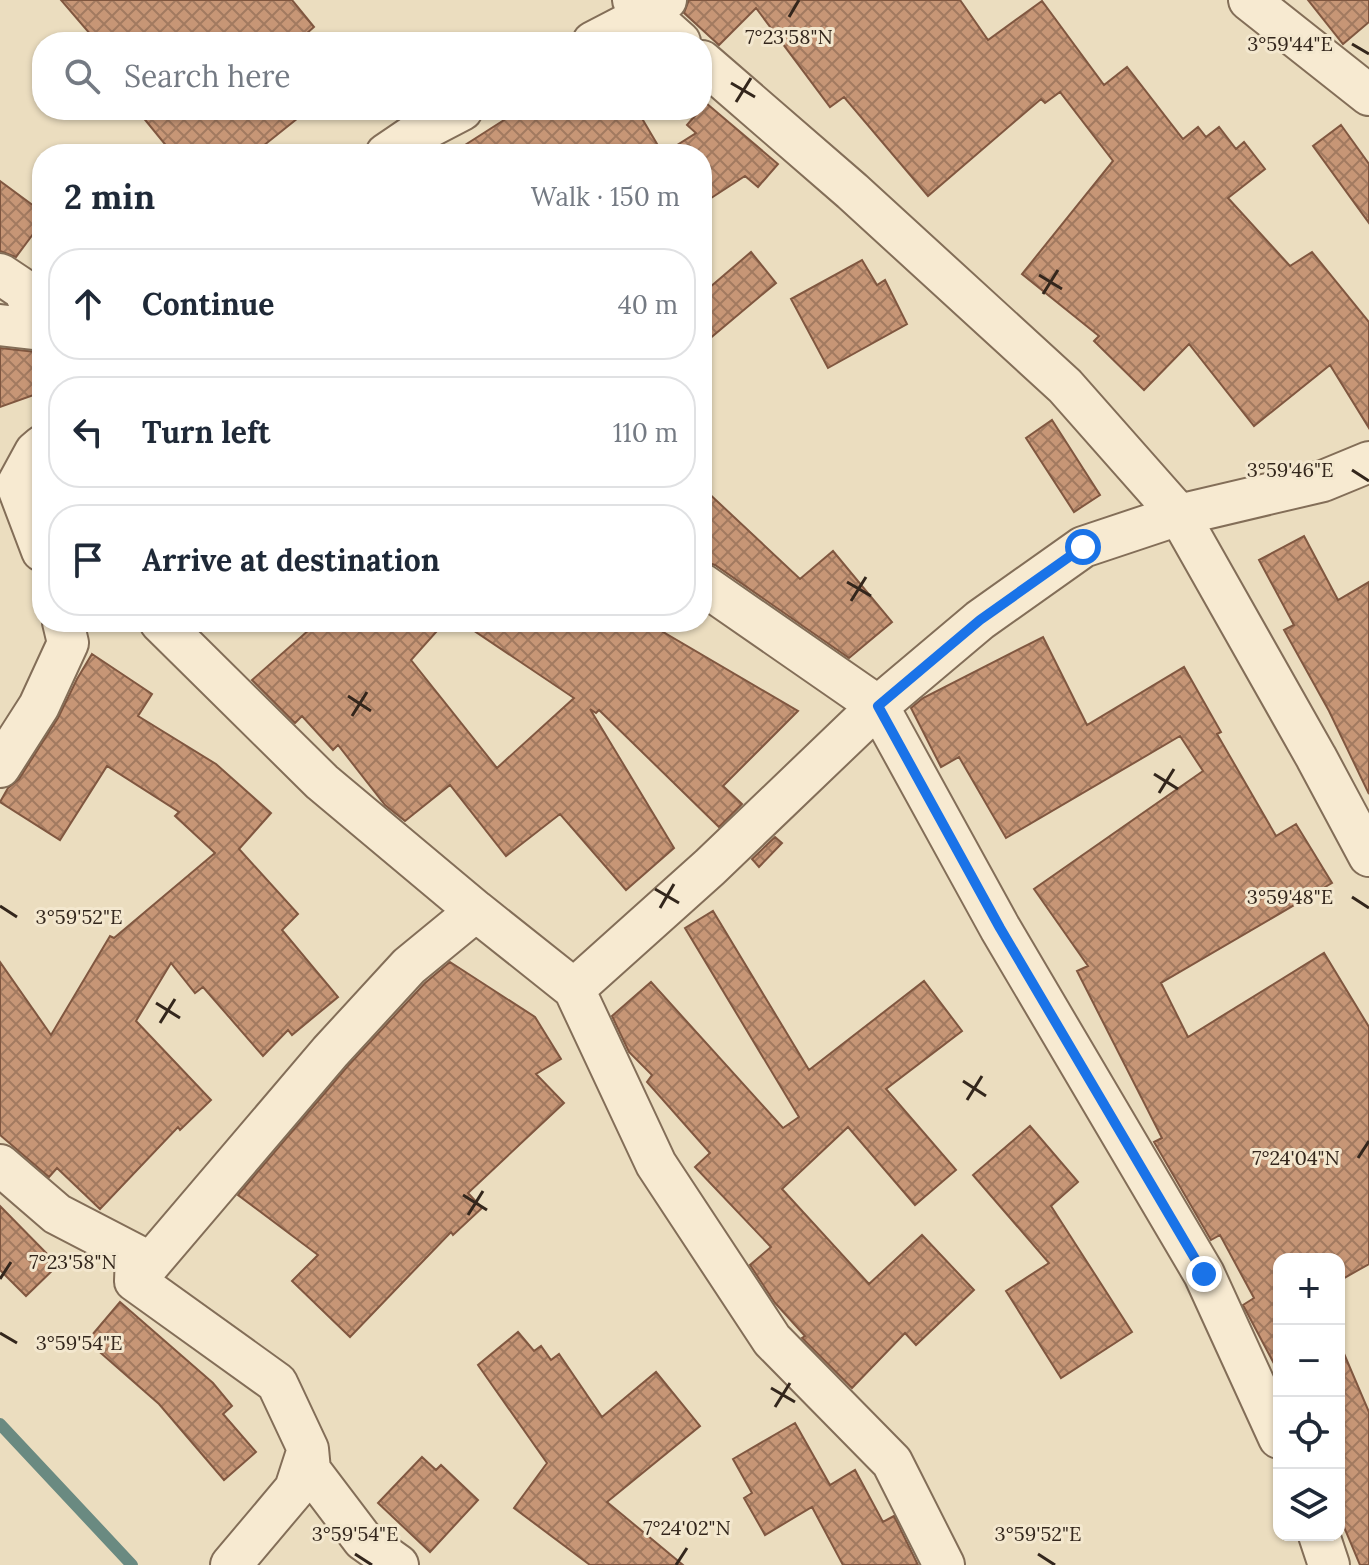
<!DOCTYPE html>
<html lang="en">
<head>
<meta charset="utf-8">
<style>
	:root { --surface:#fff; --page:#f6f6f7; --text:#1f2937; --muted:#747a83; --line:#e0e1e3 }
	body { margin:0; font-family:Lora,serif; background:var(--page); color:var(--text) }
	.controls { position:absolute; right:24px; bottom:24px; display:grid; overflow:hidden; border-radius:16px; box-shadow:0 2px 6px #0004 }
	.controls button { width:72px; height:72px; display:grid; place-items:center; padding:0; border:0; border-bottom:2px solid var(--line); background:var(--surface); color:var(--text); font:40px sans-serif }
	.stop { position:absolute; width:24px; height:24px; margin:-18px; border:6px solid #1a73e8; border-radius:50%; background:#fff }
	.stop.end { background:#1a73e8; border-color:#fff; box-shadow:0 2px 8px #0008 }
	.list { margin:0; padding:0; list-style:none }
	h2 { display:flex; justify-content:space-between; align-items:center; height:104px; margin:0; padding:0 32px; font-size:34px }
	h2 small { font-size:26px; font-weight:400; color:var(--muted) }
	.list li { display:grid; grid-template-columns:52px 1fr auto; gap:24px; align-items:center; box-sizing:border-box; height:112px; margin:0 16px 16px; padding:0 16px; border:2px solid var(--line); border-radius:32px }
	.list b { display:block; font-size:30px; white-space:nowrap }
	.list em { font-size:26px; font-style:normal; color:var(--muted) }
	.icon { flex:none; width:44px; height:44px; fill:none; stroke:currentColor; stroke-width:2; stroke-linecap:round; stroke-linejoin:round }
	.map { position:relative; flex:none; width:1369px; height:1565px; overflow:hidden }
	.search { position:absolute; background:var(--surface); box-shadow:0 2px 6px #0004; left:32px; top:32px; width:680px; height:88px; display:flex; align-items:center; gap:20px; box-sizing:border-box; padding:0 28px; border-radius:32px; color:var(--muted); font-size:30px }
	.panel { position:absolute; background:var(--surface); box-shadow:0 2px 6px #0004; left:32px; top:144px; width:680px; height:488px; border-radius:32px }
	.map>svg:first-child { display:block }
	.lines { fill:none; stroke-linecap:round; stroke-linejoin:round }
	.stream { stroke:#6a8a81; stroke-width:12 }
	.building { fill:url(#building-cross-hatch); stroke:#805740; stroke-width:2 }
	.minor-casing { stroke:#836e58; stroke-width:44 }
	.minor { stroke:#f7ead1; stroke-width:40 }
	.route { stroke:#1a73e8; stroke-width:10 }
	.ticks { fill:none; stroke:#33261c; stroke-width:3 }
	.ticks-label { font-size:20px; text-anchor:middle; fill:#33261c; stroke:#f3e7ce; stroke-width:6; stroke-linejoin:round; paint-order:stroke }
</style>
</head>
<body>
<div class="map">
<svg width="1369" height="1565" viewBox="0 0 1369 1565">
	<defs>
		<pattern id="building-cross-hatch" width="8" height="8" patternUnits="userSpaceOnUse" patternTransform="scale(2)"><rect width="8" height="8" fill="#c79676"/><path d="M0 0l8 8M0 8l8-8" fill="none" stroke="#a27a60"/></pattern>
	</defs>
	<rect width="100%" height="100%" fill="#ebddbf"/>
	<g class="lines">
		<path class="stream" d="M0,1424L132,1565"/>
	</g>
	<path class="building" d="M61,0H292L314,27L297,42H97Z
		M689,0H960L988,40L1042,1L1104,85L1127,67L1183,139L1198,127L1206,137L1219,127L1236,149L1244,142L1265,169L1228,198L1290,266L1312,252L1369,322V428L1330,365L1254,426L1189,344L1144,390L1094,341L1099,336L1022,274L1113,161L1060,92L1045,103L1041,99L928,196L844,97L830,107L756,8L719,45L684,13Z
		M1308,0H1369V22L1343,44Z
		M706,103L778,164L758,187L745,176L702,204V154H663L696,133L687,125Z
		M137,110H308L253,154H173Z
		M498,110H637L663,154H451L504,120Z
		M1341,125L1369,164V223L1313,146Z
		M0,181L42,212V222L16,257L0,251Z
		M751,252L776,283L702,345V294Z
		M862,260L877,285L885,280L907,324L828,368L791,299Z
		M0,348L36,352L42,369V392L0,407Z
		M1052,420L1100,495L1074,512L1026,438Z
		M702,487L800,579L833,551L892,622L849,658L715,565L702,561Z
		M1304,536L1338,600L1369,582V794L1329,711L1284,630L1294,625L1259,560Z
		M318,622H445L411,660L497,768L574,698L461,622H646L798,711L723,786L742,804L719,827L599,710L596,713L590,709L674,848L626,890L560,814L506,856L450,785L405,821L385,805L338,745L333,750L302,716L295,723L252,680Z
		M1043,637L1087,725L1184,667L1221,732L1217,734L1276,836L1296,824L1332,883L1161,983L1188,1037L1324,953L1369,1027V1264L1339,1281V1259H1279V1373L1243,1305L1254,1298L1220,1235L1211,1240L1154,1142L1162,1138L1077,971L1088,966L1034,889L1203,771L1180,736L1006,838L959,757L941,767L911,708L923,698Z
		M92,654L152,694L138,716L216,764L271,813L239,849L298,914L282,930L338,997L292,1035L288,1030L263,1056L203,987L195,993L171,963L136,1021L211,1100L180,1130L178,1127L100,1209L57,1168L49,1177L0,1135V962L51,1035L110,936L114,938L215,853L175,816L179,812L107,766L60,840L0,802L8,788L19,779L58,718L77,679Z
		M775,837L782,843L759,867L752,859Z
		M713,911L809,1070L924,981L962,1031L886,1089L956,1170L915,1205L848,1127L782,1189L869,1284L922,1235L974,1290L916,1345L905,1333L852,1388L802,1338L805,1336L775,1303L750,1265L771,1247L695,1167L710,1153L647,1082L652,1075L629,1052L612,1016L651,982L783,1128L799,1117L685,928Z
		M450,962L535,1017L561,1059L536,1074L564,1103L468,1193L482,1208L453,1235L451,1232L350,1337L292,1281L318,1255L238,1195L347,1067L425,983Z
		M1030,1126L1078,1182L1051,1206L1132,1332L1061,1378L1006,1291L1049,1263L973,1175Z
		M0,1206L58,1265L26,1296L0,1270Z
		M120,1302L213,1383L232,1406L223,1414L256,1452L224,1480L159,1404L87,1341Z
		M518,1332L534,1351L541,1346L551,1360L559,1354L602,1417L656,1372L700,1426L607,1502L683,1565H590L514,1508L547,1463L478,1365Z
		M1339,1342L1369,1412V1565H1360L1339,1515Z
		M795,1423L830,1485L855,1470L883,1522L894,1516L918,1565H843L812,1507L765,1535L744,1498L752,1493L733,1459Z
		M422,1457L436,1470L441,1465L478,1500L430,1552L378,1503Z"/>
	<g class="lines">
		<defs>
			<path id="minor" d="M633,0L680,42
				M1249,0L1369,95
				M593,42L647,14L666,0
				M702,61L852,191L1065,386L1179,515L1316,757L1369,856
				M386,154L414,135L462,110
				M0,274L24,290L40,329
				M0,325L42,330
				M42,446L35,452L17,485L42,551
				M702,584L878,706L1000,928L1204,1274L1279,1438
				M160,622L322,782L476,911L574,989L656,1164L772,1340L892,1462L944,1565
				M0,767L39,706L68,643L63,622
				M574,989L710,867L878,706L980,620L1083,547L1179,515L1323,481L1369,462
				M0,1165L57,1214L136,1255L135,1281L277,1383L308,1449L310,1470L363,1540L398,1565
				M135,1281L330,1052L409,966L476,911
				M1319,1535L1329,1565
				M231,1565L295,1489L308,1449"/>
		</defs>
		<use href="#minor" class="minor-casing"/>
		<use href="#minor" class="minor"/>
	</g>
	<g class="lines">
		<path class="route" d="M1083,547L980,620L878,706L1000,928L1204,1274"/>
	</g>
	<path class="ticks" d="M789,17L799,0M1352,44L1369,54M731,83L755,97M736,102L751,78M1039,275L1062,289M1043,294L1058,270M1352,470L1369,481M847,582L871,596M851,601L866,577M348,696L371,711M352,716L367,692M1154,774L1178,789M1159,793L1174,769M655,889L679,903M1352,897L1369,908M0,906L17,917M660,908L674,884M156,1003L180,1018M160,1023L175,999M963,1081L986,1096M967,1100L982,1076M1358,1158L1369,1141M463,1195L487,1210M468,1215L483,1191M0,1279L11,1262M0,1333L17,1343M771,1388L795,1402M775,1407L790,1383M355,1554L372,1565M1038,1554L1055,1565M676,1565L687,1548"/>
	<g class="ticks-label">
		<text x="789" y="44">7°23'58"N</text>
		<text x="1290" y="51">3°59'44"E</text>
		<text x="1290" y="477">3°59'46"E</text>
		<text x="1290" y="904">3°59'48"E</text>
		<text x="79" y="924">3°59'52"E</text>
		<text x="1296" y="1165">7°24'04"N</text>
		<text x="73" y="1269">7°23'58"N</text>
		<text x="79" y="1350">3°59'54"E</text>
		<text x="687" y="1535">7°24'02"N</text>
		<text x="355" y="1541">3°59'54"E</text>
		<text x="1038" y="1541">3°59'52"E</text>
	</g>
</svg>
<div class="controls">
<button>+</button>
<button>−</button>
<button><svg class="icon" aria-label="locate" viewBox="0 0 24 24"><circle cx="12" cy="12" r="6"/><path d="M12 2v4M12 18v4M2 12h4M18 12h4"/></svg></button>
<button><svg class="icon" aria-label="layers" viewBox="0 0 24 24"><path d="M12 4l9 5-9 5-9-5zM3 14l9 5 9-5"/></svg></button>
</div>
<div class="stop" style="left:1083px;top:547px"></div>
<div class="stop end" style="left:1204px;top:1274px"></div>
<div class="search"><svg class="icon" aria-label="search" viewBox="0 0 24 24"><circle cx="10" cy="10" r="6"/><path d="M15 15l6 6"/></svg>Search here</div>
<section class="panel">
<h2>2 min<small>Walk · 150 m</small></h2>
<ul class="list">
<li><svg class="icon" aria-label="ahead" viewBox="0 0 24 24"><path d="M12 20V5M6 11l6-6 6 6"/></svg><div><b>Continue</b></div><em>40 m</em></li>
<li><svg class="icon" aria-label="left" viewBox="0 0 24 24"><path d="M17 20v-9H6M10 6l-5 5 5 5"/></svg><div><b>Turn left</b></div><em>110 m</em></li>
<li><svg class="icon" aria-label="arrive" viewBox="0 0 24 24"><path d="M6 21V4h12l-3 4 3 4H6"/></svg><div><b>Arrive at destination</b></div></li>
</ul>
</section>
</div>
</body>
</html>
